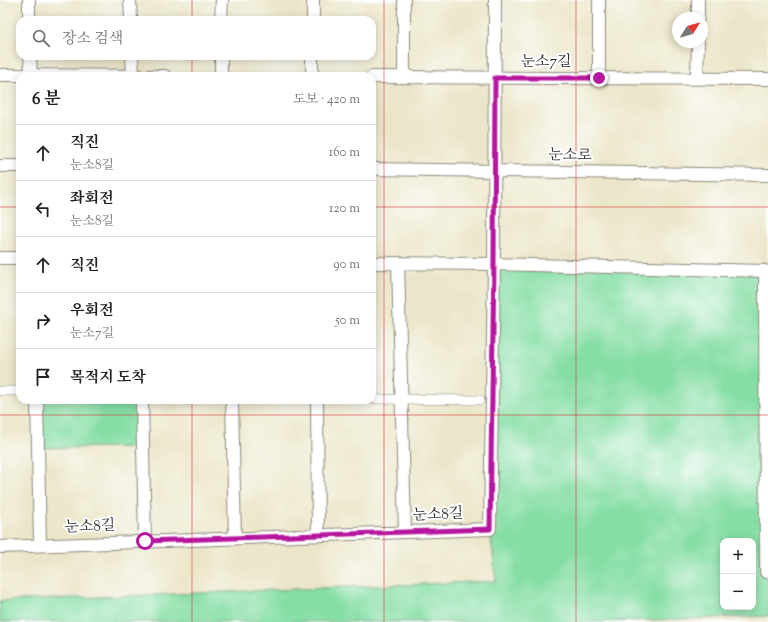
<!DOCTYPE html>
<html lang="ko">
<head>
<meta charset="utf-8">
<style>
	:root { --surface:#fff; --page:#f2f2f2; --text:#202124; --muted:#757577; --line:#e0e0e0 }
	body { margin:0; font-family:"Sorts Mill Goudy","Noto Serif KR",serif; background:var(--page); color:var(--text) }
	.controls { position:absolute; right:12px; bottom:12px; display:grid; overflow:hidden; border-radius:8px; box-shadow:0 2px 10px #0003 }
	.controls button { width:36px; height:36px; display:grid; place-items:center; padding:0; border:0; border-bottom:1px solid var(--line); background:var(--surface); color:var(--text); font:20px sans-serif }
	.compass { position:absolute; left:672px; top:12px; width:36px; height:36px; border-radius:50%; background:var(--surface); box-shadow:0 2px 10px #0003; rotate:53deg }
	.stop { position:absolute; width:12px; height:12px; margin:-9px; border:3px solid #b5179e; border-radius:50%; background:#fff }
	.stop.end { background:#b5179e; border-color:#fff; box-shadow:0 1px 4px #0008 }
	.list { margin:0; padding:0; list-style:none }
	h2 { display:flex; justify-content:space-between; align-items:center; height:52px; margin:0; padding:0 16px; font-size:17px }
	h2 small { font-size:13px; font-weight:400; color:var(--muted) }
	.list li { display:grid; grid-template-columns:26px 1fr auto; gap:12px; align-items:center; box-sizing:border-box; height:56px; padding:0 16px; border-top:1px solid var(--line) }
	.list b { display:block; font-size:15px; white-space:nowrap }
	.list p { margin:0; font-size:13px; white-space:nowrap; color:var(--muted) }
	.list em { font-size:13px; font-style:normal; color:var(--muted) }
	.icon { flex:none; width:22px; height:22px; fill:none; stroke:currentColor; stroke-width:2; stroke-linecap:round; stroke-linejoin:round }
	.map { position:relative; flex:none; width:768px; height:622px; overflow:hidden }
	.search { position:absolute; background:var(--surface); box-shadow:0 2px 10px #0003; left:16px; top:16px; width:360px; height:44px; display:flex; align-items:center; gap:10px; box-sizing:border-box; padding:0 14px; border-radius:12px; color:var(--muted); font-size:15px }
	.panel { position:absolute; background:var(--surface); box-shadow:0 2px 10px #0003; left:16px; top:72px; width:360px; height:332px; border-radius:12px }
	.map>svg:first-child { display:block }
	.green { fill:#85dea4; stroke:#588468; fill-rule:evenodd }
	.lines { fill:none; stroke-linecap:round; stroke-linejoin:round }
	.pedestrian-casing { stroke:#8b887a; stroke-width:10 }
	.minor-casing { stroke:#8b887a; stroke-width:14 }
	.pedestrian { stroke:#fff; stroke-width:9 }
	.minor { stroke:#fff; stroke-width:12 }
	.route { stroke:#b5179e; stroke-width:5 }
	.grid { fill:none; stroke:#d62828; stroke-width:1; stroke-opacity:0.55 }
	.labels { text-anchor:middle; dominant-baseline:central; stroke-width:4; stroke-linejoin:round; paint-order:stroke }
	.street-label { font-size:15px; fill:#2b2b2b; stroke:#fff }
</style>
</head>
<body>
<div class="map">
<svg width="768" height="622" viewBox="0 0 768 622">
	<rect width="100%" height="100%" fill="#fff"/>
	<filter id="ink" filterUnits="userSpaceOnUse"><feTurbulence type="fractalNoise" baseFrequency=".025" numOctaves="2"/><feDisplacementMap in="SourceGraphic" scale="8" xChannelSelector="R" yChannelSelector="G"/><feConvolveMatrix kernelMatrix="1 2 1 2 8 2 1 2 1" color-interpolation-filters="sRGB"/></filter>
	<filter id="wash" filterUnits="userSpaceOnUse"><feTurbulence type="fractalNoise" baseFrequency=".012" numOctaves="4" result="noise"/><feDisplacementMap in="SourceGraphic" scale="16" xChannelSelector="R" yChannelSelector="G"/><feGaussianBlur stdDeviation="0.9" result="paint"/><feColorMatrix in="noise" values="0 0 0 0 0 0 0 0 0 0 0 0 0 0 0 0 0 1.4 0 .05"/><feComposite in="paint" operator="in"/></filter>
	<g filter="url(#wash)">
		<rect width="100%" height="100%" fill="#ebe6c9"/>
		<path class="green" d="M494,264L765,271L768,616L600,622H0V601L496,581L490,529ZM723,541H753V607H723Z
			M38,400H141L143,447L38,448Z"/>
	</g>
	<g filter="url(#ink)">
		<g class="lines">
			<defs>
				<path id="pedestrian" d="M0,391H20
					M372,399L480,400"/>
				<path id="minor" d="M29,0V20
					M130,0L131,20
					M495,0L494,264L765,271L766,572
					M698,18V0
					M221,20L222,0
					M313,20V0
					M30,56L31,75
					M132,56L133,76
					M0,75L165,76
					M221,76V56
					M312,76V56
					M372,77L768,79
					M404,77V0
					M599,78V0
					M697,78L698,42
					M0,166H20
					M372,169L768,175
					M0,258H20
					M398,263L405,532
					M37,400L40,545
					M142,400L145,541
					M232,400L235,538
					M317,400L318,535
					M0,547L490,529L494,264L372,263"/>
			</defs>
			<use href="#pedestrian" class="pedestrian-casing"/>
			<use href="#minor" class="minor-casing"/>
			<use href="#pedestrian" class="pedestrian"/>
			<use href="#minor" class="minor"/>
		</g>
	</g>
	<g class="lines" filter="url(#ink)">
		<path class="route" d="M145,541L490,529L494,264L495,78H599"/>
	</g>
	<path class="grid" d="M192,0V20M384,0V622M576,0V622M192,56V76M0,207H20M372,207H768M192,400V622M0,415H768"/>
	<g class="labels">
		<g class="street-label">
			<text x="546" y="62">눈소7길</text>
			<text transform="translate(570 156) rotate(1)">눈소로</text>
			<text transform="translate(438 515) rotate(-2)">눈소8길</text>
			<text transform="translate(90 527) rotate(-2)">눈소8길</text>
		</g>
	</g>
</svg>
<div class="controls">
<button>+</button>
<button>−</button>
</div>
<svg class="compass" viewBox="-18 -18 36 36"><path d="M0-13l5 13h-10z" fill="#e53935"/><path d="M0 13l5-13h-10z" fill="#757577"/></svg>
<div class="stop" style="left:145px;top:541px"></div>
<div class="stop end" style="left:599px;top:78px"></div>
<div class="search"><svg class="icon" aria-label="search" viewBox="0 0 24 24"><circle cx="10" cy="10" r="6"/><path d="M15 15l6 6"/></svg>장소 검색</div>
<section class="panel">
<h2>6 분<small>도보 · 420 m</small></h2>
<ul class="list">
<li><svg class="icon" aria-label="ahead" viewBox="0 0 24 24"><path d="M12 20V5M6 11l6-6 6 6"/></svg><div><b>직진</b><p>눈소8길</p></div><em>160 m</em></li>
<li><svg class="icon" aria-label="left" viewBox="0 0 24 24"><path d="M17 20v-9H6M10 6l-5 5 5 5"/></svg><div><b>좌회전</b><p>눈소8길</p></div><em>120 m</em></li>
<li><svg class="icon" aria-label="ahead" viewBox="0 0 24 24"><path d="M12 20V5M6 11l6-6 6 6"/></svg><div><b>직진</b></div><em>90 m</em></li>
<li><svg class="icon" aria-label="right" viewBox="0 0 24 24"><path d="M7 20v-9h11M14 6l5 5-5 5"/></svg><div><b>우회전</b><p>눈소7길</p></div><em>50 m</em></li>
<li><svg class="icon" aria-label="arrive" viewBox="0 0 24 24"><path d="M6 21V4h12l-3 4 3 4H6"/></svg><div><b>목적지 도착</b></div></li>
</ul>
</section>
</div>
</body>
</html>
